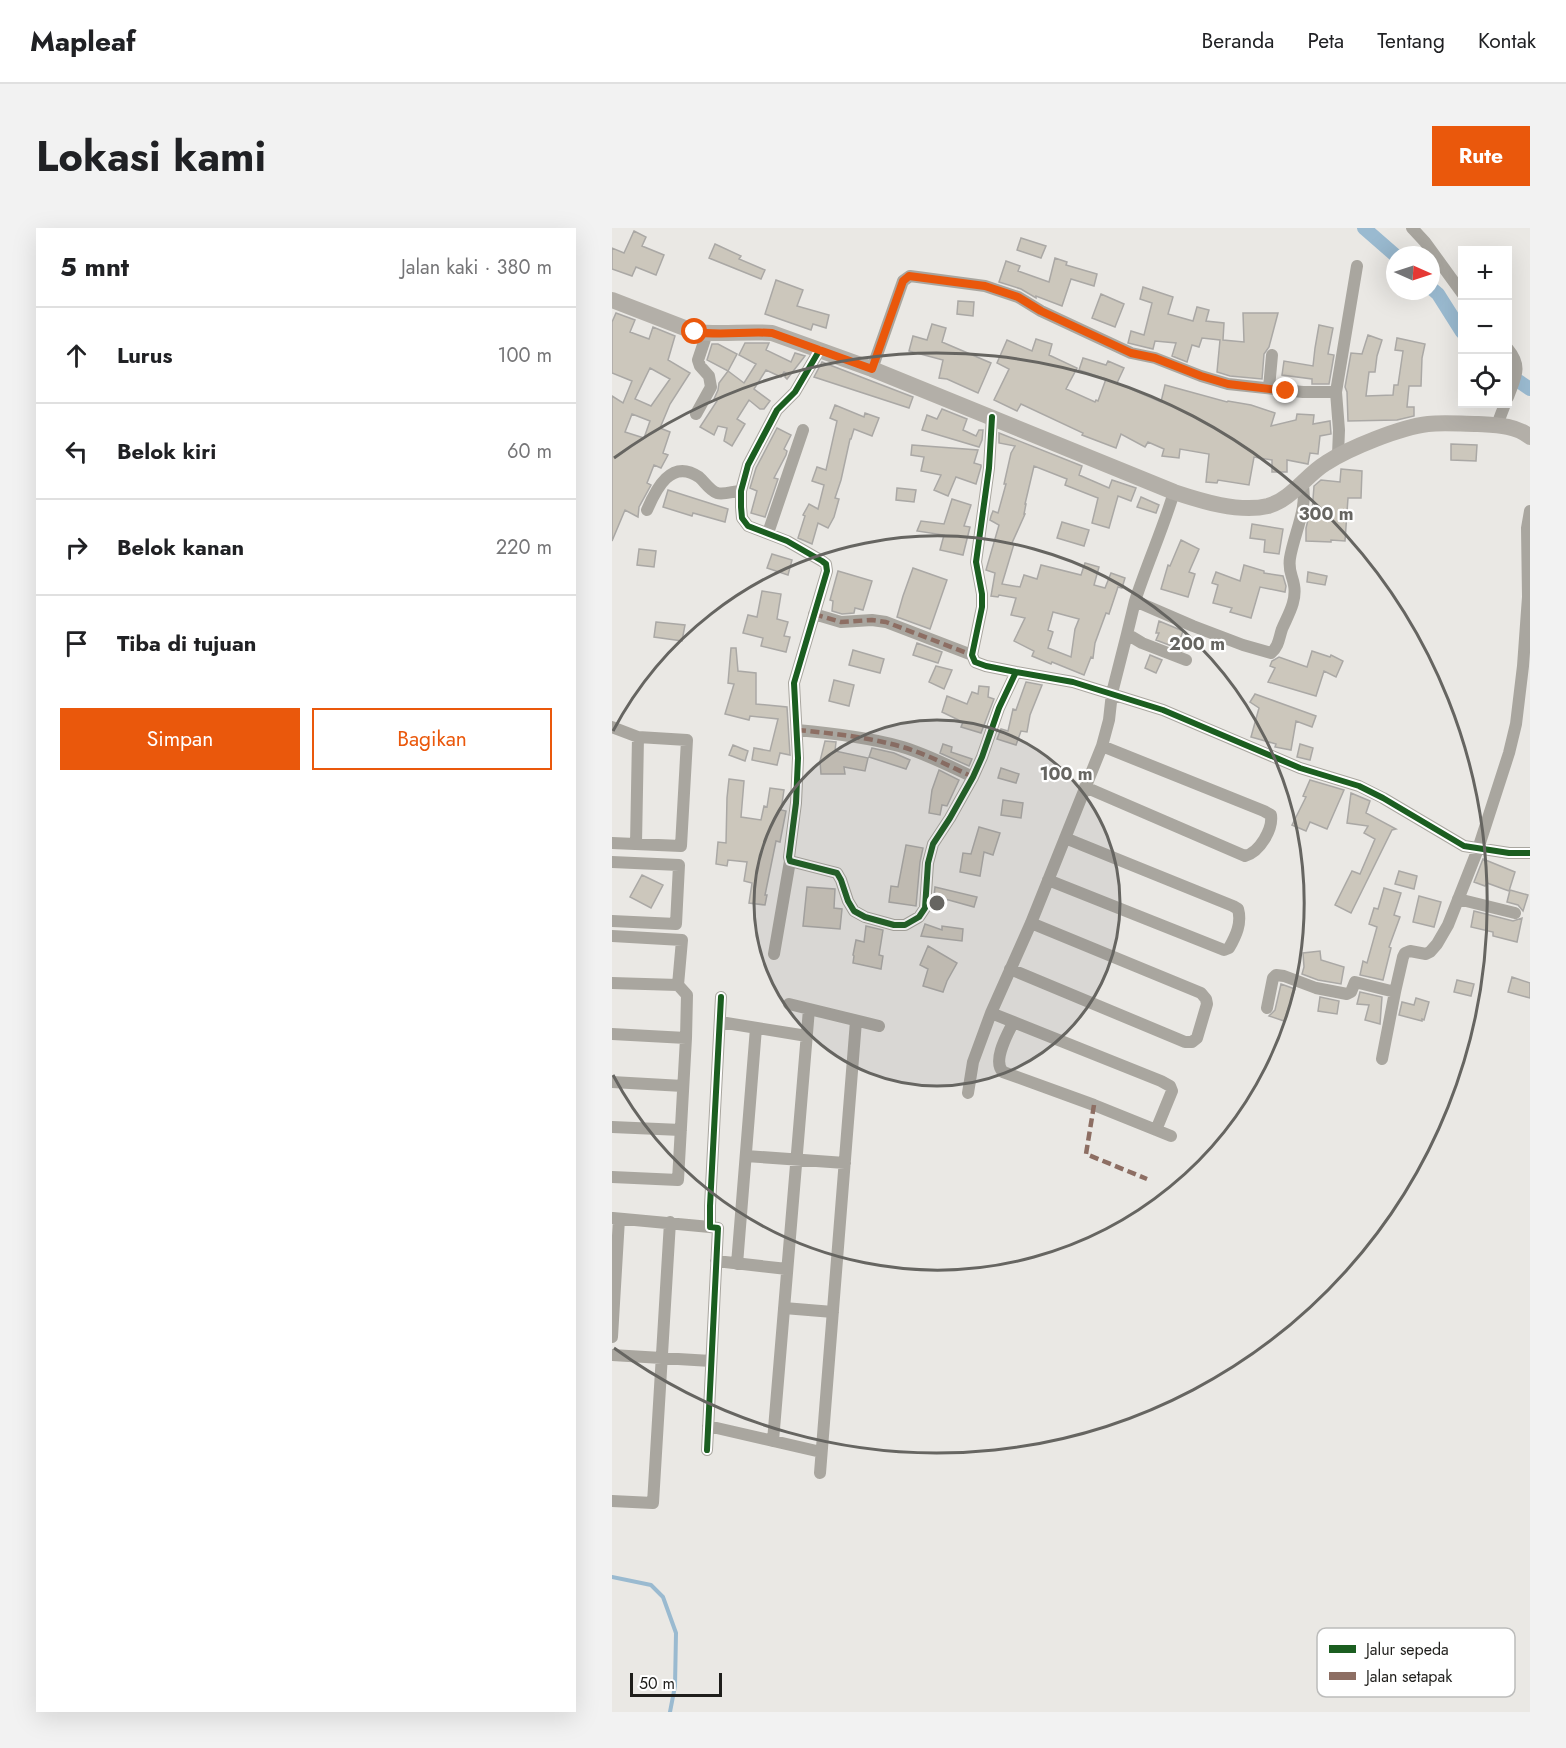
<!DOCTYPE html>
<html lang="id">
<head>
<meta charset="utf-8">
<style>
	:root { --surface:#fff; --page:#f2f2f2; --text:#202124; --muted:#757577; --line:#e0e0e0; --accent:#ea580c }
	body { margin:0; font-family:Jost,sans-serif; background:var(--page); color:var(--text) }
	.controls { position:absolute; right:18px; top:18px; display:grid; overflow:hidden; border-radius:0px; box-shadow:0 6px 24px #0002 }
	.controls button { width:54px; height:54px; display:grid; place-items:center; padding:0; border:0; border-bottom:2px solid var(--line); background:var(--surface); color:var(--text); font:30px sans-serif }
	.compass { position:absolute; left:774px; top:18px; width:54px; height:54px; border-radius:50%; background:var(--surface); box-shadow:0 6px 24px #0002; rotate:93deg }
	.scale { position:absolute; left:18px; bottom:15px; width:92px; box-sizing:border-box; padding-left:6px; border:3px solid #1f1e1b; border-top:0; font-size:16px; line-height:21px; white-space:nowrap; color:#1f1e1b; -webkit-text-stroke:4px #fff; paint-order:stroke }
	.stop { position:absolute; width:18px; height:18px; margin:-14px; border:4px solid #ea580c; border-radius:50%; background:#fff }
	.stop.end { background:#ea580c; border-color:#fff; box-shadow:0 2px 6px #0008 }
	.list { margin:0; padding:0; list-style:none }
	h2 { display:flex; justify-content:space-between; align-items:center; height:78px; margin:0; padding:0 24px; font-size:26px }
	h2 small { font-size:20px; font-weight:400; color:var(--muted) }
	.list li { display:grid; grid-template-columns:39px 1fr auto; gap:18px; align-items:center; box-sizing:border-box; height:96px; padding:0 24px; border-top:2px solid var(--line) }
	.list b { display:block; font-size:22px; white-space:nowrap }
	.list em { font-size:20px; font-style:normal; color:var(--muted) }
	.actions { display:flex; gap:12px; padding:18px 24px }
	.actions a { flex:1; padding:14px 0; border:2px solid var(--accent); border-radius:0px; text-align:center; font-size:21px; color:var(--accent) }
	.actions .main { background:var(--accent); color:#fff }
	.icon { flex:none; width:33px; height:33px; fill:none; stroke:currentColor; stroke-width:2; stroke-linecap:round; stroke-linejoin:round }
	.map { position:relative; flex:none; width:918px; height:1484px; overflow:hidden; border-radius:0px }
	header { display:flex; align-items:center; gap:36px; box-sizing:border-box; height:84px; padding:0 30px; background:var(--surface); border-bottom:2px solid var(--line) }
	header strong { font-size:28px }
	nav { display:flex; gap:33px; margin-inline-start:auto; font-size:21px }
	.intro { display:flex; align-items:center; justify-content:space-between; box-sizing:border-box; height:144px; padding:0 36px }
	h1 { margin:0; font-size:42px }
	.button { padding:15px 27px; border-radius:0px; background:var(--accent); color:#fff; font-size:21px; font-weight:700 }
	main { display:flex; gap:36px; padding:0 36px }
	aside { flex:1; background:var(--surface); border-radius:0px; box-shadow:0 6px 24px #0002 }
	.map>svg:first-child { display:block }
	.lines { fill:none; stroke-linecap:round; stroke-linejoin:round }
	.stream { stroke:#9abad0; stroke-width:4 }
	.canal { stroke:#9abad0; stroke-width:14 }
	.building { fill:#ccc7bc; stroke:#aaa8a5; stroke-width:1.5; fill-rule:evenodd }
	.street { stroke:#a9a69f; stroke-width:12 }
	.secondary { stroke:#b3afa8; stroke-width:16 }
	.quiet { stroke:#8d6e63; stroke-width:4.5; stroke-dasharray:9 4.5; stroke-linecap:butt }
	.cycleway-casing { stroke:#fff; stroke-width:10 }
	.cycleway { stroke:#1b5e20; stroke-width:6 }
	.route { stroke:#ea580c; stroke-width:8 }
	.ring { fill:none; stroke:#666561; stroke-width:3 }
	.key { fill:#fff; stroke:#bcbcbb; stroke-width:1.5 }
	.key-label { font-size:16px; fill:#1f1e1b }
	.centre { fill:#666561; stroke:#fff; stroke-width:3 }
	.ring-label { font-size:18px; text-anchor:middle; font-weight:bold; fill:#666561; stroke:#fff; stroke-width:4.5; stroke-linejoin:round; paint-order:stroke }
</style>
</head>
<body>
<header>
<strong>Mapleaf</strong>
<nav><a>Beranda</a><a>Peta</a><a>Tentang</a><a>Kontak</a></nav>
</header>
<div class="intro"><h1>Lokasi kami</h1><a class="button">Rute</a></div>
<main>
<aside>
<h2>5 mnt<small>Jalan kaki · 380 m</small></h2>
<ul class="list">
<li><svg class="icon" aria-label="ahead" viewBox="0 0 24 24"><path d="M12 20V5M6 11l6-6 6 6"/></svg><div><b>Lurus</b></div><em>100 m</em></li>
<li><svg class="icon" aria-label="left" viewBox="0 0 24 24"><path d="M17 20v-9H6M10 6l-5 5 5 5"/></svg><div><b>Belok kiri</b></div><em>60 m</em></li>
<li><svg class="icon" aria-label="right" viewBox="0 0 24 24"><path d="M7 20v-9h11M14 6l5 5-5 5"/></svg><div><b>Belok kanan</b></div><em>220 m</em></li>
<li><svg class="icon" aria-label="arrive" viewBox="0 0 24 24"><path d="M6 21V4h12l-3 4 3 4H6"/></svg><div><b>Tiba di tujuan</b></div></li>
</ul>
<div class="actions"><a class="main">Simpan</a><a>Bagikan</a></div>
</aside>
<div class="map">
<svg width="918" height="1484" viewBox="0 0 918 1484">
	<rect width="100%" height="100%" fill="#eae8e4"/>
	<g class="lines">
		<path class="stream" d="M0,1349L39,1357L51,1369L64,1405L63,1458L58,1484"/>
		<path class="canal" d="M752,0L783,27
			M819,60L826,66L850,104
			M896,146L918,161"/>
	</g>
	<path class="building" d="M22,3L34,9L30,18L52,27L44,47L24,39L20,48L0,41V20L12,25Z
		M409,10L434,18L429,30L405,22Z
		M103,16L129,28L127,31L153,42L149,51L97,30Z
		M443,30L455,34L454,37L485,46L482,58L459,51L450,78L424,68V70L409,61L387,54L394,33L408,38L406,43L437,54Z
		M164,52L191,62L185,78L217,87L214,100L201,96L199,102L153,86Z
		M531,59L561,69L556,86L581,93L585,79L597,82L594,93L612,95L611,112L632,114L631,85H666L657,119L652,126L650,151L618,148L605,144L608,112L590,110L587,119L580,117L575,134L560,128L564,115L543,113L541,121L516,115L519,103L532,107L540,75L528,71Z
		M489,66L512,76L503,99L480,90Z
		M346,73L362,74L361,88L345,86Z
		M4,85L23,92L18,104L37,111L41,99L63,108L56,132L78,145L58,176L48,200L58,204L51,225L56,227L49,240L42,237L35,255L39,257L27,279L26,289L13,282L0,313V168L11,175L20,153L0,145V94ZM38,140L58,151L39,178L23,171ZM20,186L38,193L32,210L13,204Z
		M320,96L334,100L330,114L379,135L366,165L335,151L327,150L331,132L297,123L301,108L315,112Z
		M707,97L721,100L716,126L722,127L717,156H700V151L670,147L672,133L701,138L703,120Z
		M756,107L770,112L765,128L763,144H757L754,168L781,167L782,157H786L791,123L783,122L785,110L813,116L810,130L809,158H797L795,179H802V188L785,192L736,193L735,164L733,159L739,125L750,126Z
		M424,111L440,116L437,127L465,140L454,161L483,174L484,172L486,173L494,151L467,142L471,130L494,137L496,133L512,140L505,155L549,174L553,157L615,174L616,173L639,177L663,185L659,198L684,192L685,186L702,187L701,196L718,193L719,206L708,208L706,226L698,225L696,236L675,232V244H660V232L642,229L637,257L606,252L605,255L594,254L597,226L568,221L567,230L550,228L552,221L536,214L533,219L509,206L504,220L470,207L471,205L409,176L405,183L382,172L397,141L385,135L395,112L420,123Z
		M133,115H157L154,122L179,134L183,125L193,128L175,151L173,149L174,145L172,144L169,149L154,142L142,161L158,173L152,181H148L137,172L125,191L133,196L120,218L112,213L115,200L106,198L102,207L88,199L105,173L102,171L106,162L107,155L116,143L132,155L144,136L127,127Z
		M100,116H106L125,126L116,143L95,132Z
		M210,134L301,169L297,180L202,149Z
		M223,177L252,189L253,185L267,190L260,208L242,201L239,211H238L229,252L223,270L227,271L222,289L216,300L206,295L200,316L186,310L193,288L191,287L197,276L206,281L212,257L200,253L205,239L214,242L225,193L218,190Z
		M330,181L355,191L351,202L364,208L367,202H371L370,212L367,219L310,202L315,187L325,191Z
		M165,200L179,207L172,221L175,223L174,227L162,250L166,251L153,289L139,285L145,263L138,260L144,240Z
		M387,205L470,238L467,247L497,260L500,252L524,260L519,273L506,268L497,300L480,295L486,270L453,257L455,251L422,238L413,276H414L412,286H413L400,315L402,316L390,356L408,359L412,347L425,351L429,337L469,347L473,335L487,339L482,357L493,360L499,345L513,350L510,360L506,359L497,386L494,385L483,415L481,430L479,429L472,447L440,434L439,436L420,428L422,423L402,413L413,390L399,387L404,370L387,367L386,369L379,368L383,345L374,342L387,297L378,292L379,288L381,283L386,285L394,256H392L399,225L403,218L387,215ZM441,384L467,391L463,401L459,429L436,420L441,404L436,402Z
		M839,216L865,217L864,233L839,232Z
		M300,217L366,222L362,235L369,237V239L364,256L344,249L336,268L322,262L329,247L309,243L312,229L299,227Z
		M729,241L750,243L749,270H736L733,313L719,312V314L694,313V300L698,284H700L702,258L709,252L728,254Z
		M285,260L304,262L302,274L284,272Z
		M56,262L116,281L113,294L81,285L80,288L51,279Z
		M529,269L547,277L544,285L525,279Z
		M340,271L359,277L352,298L358,299L351,327L328,322L332,307L305,303L309,293L332,296Z
		M450,294L477,302L472,318L445,310Z
		M640,296L671,301L667,326L652,324L653,312L638,310Z
		M569,312L587,321L577,344L583,346L576,369L549,361L556,337L558,338Z
		M27,321L44,323L42,339L25,337Z
		M160,326L180,332L176,347L155,340Z
		M632,337L652,343V345L671,348L674,358L673,364L648,359L639,390L618,384L620,380L601,375L606,357L600,355L604,344L628,353Z
		M301,340L335,352L318,401L285,389L291,368Z
		M226,343L260,353L251,382L243,380L242,385L230,386L220,383L221,373L218,372Z
		M696,344L715,348L713,357L695,354Z
		M150,363L169,366L165,391L176,394L172,408L178,409L174,424L149,418L151,410L131,405L136,387L145,389Z
		M547,393L571,403L565,420L544,412L547,405H544Z
		M44,394L73,397L70,413L42,409Z
		M305,415L330,424L326,435L301,427Z
		M119,420H124L126,443L144,445V476L175,479L178,527L168,525L165,537L140,532L142,520L158,523L166,491L138,488L137,492L113,486L122,456L116,455Z
		M241,422L272,431L268,445L237,437Z
		M700,423L718,429L719,427L731,433L724,449L712,443L704,468L656,454L663,440L658,438L660,433L667,429L695,439Z
		M538,427L550,432L544,445L533,440Z
		M324,438L340,442L332,461L317,454Z
		M222,452L242,457L237,478L217,473Z
		M414,454L430,457L418,487L415,504L409,503L404,517L385,511L389,501L396,503L401,481L404,482Z
		M367,458L377,459L376,469L382,471L369,505L349,499L351,494L330,484L335,468L355,476L360,464L366,466Z
		M643,466L704,488L700,499L684,493L679,522L663,519L664,516L639,509L647,480L638,474Z
		M213,513L224,514L223,523L256,530L253,543L232,539L233,546H209L208,533Z
		M331,516L340,519L339,524L360,531L357,538L328,525Z
		M688,516L701,520L698,532L685,529Z
		M121,517L136,523L133,533L117,527Z
		M260,520L282,525L298,532L294,541L257,529Z
		M389,540L407,546L404,555L386,550Z
		M327,542L347,552L335,578L330,577L328,587L317,585L320,562Z
		M117,551L132,553L129,589L149,592L152,578L155,579L158,560L172,562L169,582L174,583L168,614L164,613L153,667H155L153,677L137,675L140,655L132,653L135,634L116,632L115,638L104,636L106,614L114,615L115,570Z
		M698,552L732,562L715,601L698,594L694,603L680,597L694,569L691,568Z
		M739,565L758,573L754,585L784,601L780,602L739,685L723,677L740,643L748,646L763,611L752,605L756,598L735,595Z
		M391,572L411,575L409,590L389,587Z
		M367,599L388,605L381,627L372,624L368,648L348,644L351,625L359,626Z
		M294,617L311,620L308,634L304,678L277,674L279,658L286,659Z
		M871,631L903,644L897,663L875,655L873,658L862,654Z
		M787,643L805,648L802,661L783,656Z
		M30,647L51,657L39,680L18,669Z
		M195,659L223,661L222,680L230,681L228,701L191,698Z
		M323,659L365,669L362,679L322,668Z
		M772,660L789,665L782,687L788,689L777,719L779,720L771,752L748,747L751,733L755,735L765,699L757,696L762,680L766,681Z
		M898,662L916,667L911,683L906,677L895,674Z
		M807,668L829,674L822,699L801,694Z
		M862,683L901,693L910,690L905,714L881,708V704L859,699Z
		M313,696L330,702V698L351,701L350,713L309,708Z
		M254,698L271,702L267,727L271,728L269,741L241,735L242,728L241,727L244,712L252,714Z
		M316,718L345,735L335,753L331,764L311,758L316,741L308,737Z
		M708,723L709,732L732,739L729,756L706,752L690,746L692,739L691,725Z
		M900,749L918,755V770L896,764Z
		M845,752L862,756L859,768L842,764Z
		M669,756L683,761L672,793L657,788L663,782Z
		M748,764L770,769L768,796L753,792L757,777L745,776Z
		M708,769L727,773L725,786L706,783Z
		M804,770L817,774L812,792L810,791V793L787,787L790,774L802,777Z"/>
	<g class="lines">
		<path class="street" d="M800,0L813,14L850,65
			M896,121C911,139 903,149 896,169
			M207,123L183,164L165,182L136,237L129,263V279L130,290L136,298L175,313L210,333L214,336L215,343L182,455L186,530L184,575L177,629L178,633L225,645L229,652L236,673L242,683L253,689L282,697H293L307,689L313,680L316,635L321,616L338,590L361,549L370,529L387,480L404,444
			M260,141L291,53L298,48L373,58L406,69L429,83L519,125L543,130L589,148L616,156L691,164H724
			M657,160L660,127
			M84,186L99,159L97,148L88,138L86,132L95,105
			M380,189L377,240L364,334L370,366V379L360,427L363,434L374,438L404,444L461,454L551,482L688,540L747,558L771,570L852,618L897,625H918
			M885,197L893,176
			M726,227L727,202L724,164L745,38
			M562,264C551,301 535,336 523,373L581,398L631,417L659,425C667,418 667,410 670,401C676,387 685,373 682,357C680,346 676,343 678,330C682,305 697,279 690,254
			M35,282C44,261 59,230 87,249C93,254 97,262 105,265C112,267 122,263 129,263
			M156,305L191,202
			M523,373L515,406L530,415L574,432
			M202,386L229,394L260,392L274,394L360,427
			M0,499L26,509L75,512L69,618L0,615
			M185,502C219,505 254,509 287,518C313,525 337,538 361,549
			M473,559L633,628C648,624 661,601 659,587L652,583L490,518
			M24,616L26,509
			M0,634L67,637L64,696L0,693
			M436,652L612,722L617,720C624,708 630,695 626,681L621,678L453,610
			M846,671L903,685
			M0,708L70,712L66,757L0,755
			M162,726L178,633
			M398,741L573,814H580L585,810L595,776L594,771L589,765L419,695
			M66,757L75,767L74,810
			M177,776L267,798
			M655,780L661,750L664,747L672,748L704,760L735,766L739,764L743,754L783,764
			M379,785L549,853L558,858L560,863L544,902
			M108,794L195,808
			M401,795C395,807 380,833 391,844L482,877L559,908
			M0,806L74,810L66,952L0,949
			M770,831L783,764L791,729L793,725L798,723L814,726L818,724L825,716L836,697L866,621L897,525L904,496L911,438L916,369L915,300L918,283
			M0,854L71,858
			M356,865L361,834L379,785L419,695L490,518L497,492L500,465L515,406
			M0,899L69,902
			M134,928L233,935
			M1,990L98,999
			M104,1033L175,1041
			M125,1036L144,800
			M172,1080L221,1084
			M0,1109L7,991
			M0,1127L99,1133
			M96,1198L209,1224
			M161,1213L197,781
			M95,1222L106,1000L98,999V978L109,769
			M208,1245L244,793
			M0,1273L41,1275L58,994"/>
		<path class="secondary" d="M0,72L83,104C109,107 135,103 160,105L260,141L562,264C589,273 627,285 656,278C680,271 693,248 714,235C737,220 789,199 816,196C832,194 849,196 866,196C883,197 904,197 918,209"/>
		<path class="quiet" d="M202,386L229,394L260,392L274,394L360,427
			M185,502C219,505 254,509 287,518C313,525 337,538 361,549
			M482,877L474,926L535,951"/>
		<defs>
			<path id="cycleway" d="M207,123L183,164L165,182L136,237L129,263V279L130,290L136,298L175,313L210,333L214,336L215,343L182,455L186,530L184,575L177,629L178,633L225,645L229,652L236,673L242,683L253,689L282,697H293L307,689L313,680L316,635L321,616L338,590L361,549L370,529L387,480L404,444
				M380,189L377,240L364,334L370,366V379L360,427L363,434L374,438L404,444L461,454L551,482L688,540L747,558L771,570L852,618L897,625H918
				M95,1222L106,1000L98,999V978L109,769"/>
		</defs>
		<use href="#cycleway" class="cycleway-casing"/>
		<use href="#cycleway" class="cycleway"/>
	</g>
	<g class="lines">
		<path class="route" d="M83,104C109,108 135,103 160,105L260,141L291,53L297,48L373,58L406,69L429,83L519,125L543,130L589,148L616,156L674,163"/>
	</g>
	<circle cx="325" cy="675" r="183" fill="#666561" fill-opacity=".12"/>
	<g class="ring">
		<circle cx="325" cy="675" r="183"/>
		<path d="M1 503A367 367 0 1 1 1 847"/>
		<path d="M2 230A550 550 0 1 1 2 1120"/>
	</g>
	<rect x="705" y="1400" width="198" height="69" rx="9" class="key"/>
	<rect x="717" y="1417" width="27" height="8" fill="#1b5e20"/>
	<rect x="717" y="1444" width="27" height="8" fill="#8d6e63"/>
	<g class="key-label">
		<text x="754" y="1427">Jalur sepeda</text>
		<text x="754" y="1454">Jalan setapak</text>
	</g>
	<circle cx="325" cy="675" r="9" class="centre"/>
	<g class="ring-label">
		<text x="714" y="292">300 m</text>
		<text x="585" y="422">200 m</text>
		<text x="454" y="552">100 m</text>
	</g>
</svg>
<div class="controls">
<button>+</button>
<button>−</button>
<button><svg class="icon" aria-label="locate" viewBox="0 0 24 24"><circle cx="12" cy="12" r="6"/><path d="M12 2v4M12 18v4M2 12h4M18 12h4"/></svg></button>
</div>
<svg class="compass" viewBox="-18 -18 36 36"><path d="M0-13l5 13h-10z" fill="#e53935"/><path d="M0 13l5-13h-10z" fill="#757577"/></svg>
<div class="scale">50 m</div>
<div class="stop" style="left:83px;top:104px"></div>
<div class="stop end" style="left:674px;top:163px"></div>
</div>
</main>
</body>
</html>
